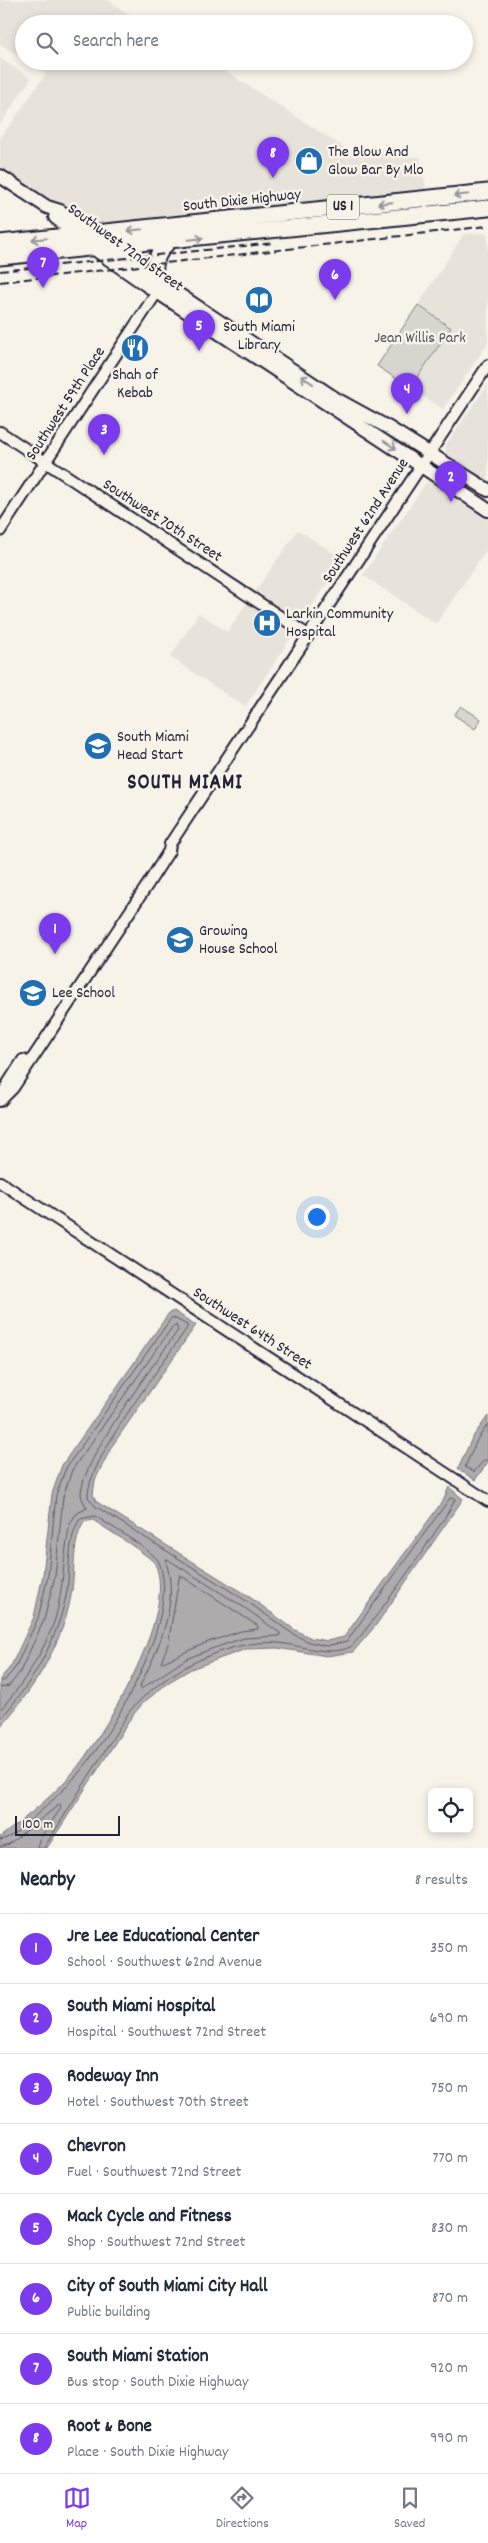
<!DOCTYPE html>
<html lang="en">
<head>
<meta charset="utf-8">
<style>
	:root { --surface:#fff; --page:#f2f2f3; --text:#1f2937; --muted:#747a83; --line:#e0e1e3; --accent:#7c3aed }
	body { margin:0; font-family:Dekko,sans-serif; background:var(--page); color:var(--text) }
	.controls { position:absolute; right:15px; bottom:15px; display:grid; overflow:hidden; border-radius:8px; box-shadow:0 2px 8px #0003 }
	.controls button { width:45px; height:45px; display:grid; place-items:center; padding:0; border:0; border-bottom:1px solid var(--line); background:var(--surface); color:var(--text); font:25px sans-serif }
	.scale { position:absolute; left:15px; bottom:12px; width:105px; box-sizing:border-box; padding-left:5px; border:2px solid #22223b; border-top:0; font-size:14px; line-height:18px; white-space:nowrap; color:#22223b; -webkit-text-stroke:4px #f7f3e8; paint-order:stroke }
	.you { position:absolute; left:316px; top:1216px; width:18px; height:18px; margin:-12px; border:4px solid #fff; border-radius:50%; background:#1a73e8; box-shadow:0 0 0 8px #1a73e833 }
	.badge { display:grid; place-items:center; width:32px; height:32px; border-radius:50%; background:var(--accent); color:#fff; font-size:16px; font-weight:700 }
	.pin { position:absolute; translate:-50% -41px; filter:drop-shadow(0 1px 2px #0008) }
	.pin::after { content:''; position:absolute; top:26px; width:18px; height:15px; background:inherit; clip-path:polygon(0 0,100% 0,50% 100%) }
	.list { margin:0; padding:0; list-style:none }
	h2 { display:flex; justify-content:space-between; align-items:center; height:65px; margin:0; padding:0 20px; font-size:21px }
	h2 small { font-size:16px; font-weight:400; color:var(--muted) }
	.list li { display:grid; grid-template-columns:32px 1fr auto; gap:15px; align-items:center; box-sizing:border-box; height:70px; padding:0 20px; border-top:1px solid var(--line) }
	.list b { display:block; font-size:19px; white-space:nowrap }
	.list p { margin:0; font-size:16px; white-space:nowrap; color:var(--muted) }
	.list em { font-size:16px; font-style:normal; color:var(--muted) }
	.icon { flex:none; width:28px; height:28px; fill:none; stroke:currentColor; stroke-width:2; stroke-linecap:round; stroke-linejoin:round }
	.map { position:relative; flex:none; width:488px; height:1848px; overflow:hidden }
	.search { position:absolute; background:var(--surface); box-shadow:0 2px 8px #0003; left:15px; right:15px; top:15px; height:55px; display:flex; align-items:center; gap:12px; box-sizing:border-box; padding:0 18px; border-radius:28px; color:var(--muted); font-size:19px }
	.sheet { height:625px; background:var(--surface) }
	nav { display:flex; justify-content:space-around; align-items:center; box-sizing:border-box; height:70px; border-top:1px solid var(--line); background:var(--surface); font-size:14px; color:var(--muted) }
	nav a { display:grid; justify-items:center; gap:2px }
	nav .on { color:var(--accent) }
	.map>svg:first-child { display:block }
	.built { fill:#e7e3db }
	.green { fill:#d8d5cf; stroke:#7d7c85 }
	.water { fill:#aeabad; stroke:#76747f }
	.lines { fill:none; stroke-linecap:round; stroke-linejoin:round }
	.shore { stroke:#5a5969; stroke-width:1 }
	.minor-casing { stroke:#22223b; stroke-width:14 }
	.major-casing { stroke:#22223b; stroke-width:16 }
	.highway-casing { stroke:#22223b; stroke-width:19 }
	.minor { stroke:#f7f3e8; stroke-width:10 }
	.major { stroke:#f7f3e8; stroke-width:12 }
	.highway { stroke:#f7f3e8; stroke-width:15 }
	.rail { stroke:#22223b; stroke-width:2; stroke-dasharray:8 4; stroke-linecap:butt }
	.oneway { stroke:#97959a }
	.labels { text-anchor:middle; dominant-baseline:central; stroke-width:5; stroke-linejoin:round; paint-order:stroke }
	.shield { fill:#f7f3e8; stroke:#62616f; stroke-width:1 }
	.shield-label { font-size:15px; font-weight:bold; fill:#22223b }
	.poi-label { font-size:16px; fill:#22223b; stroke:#f7f3e8; text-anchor:start }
	.street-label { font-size:16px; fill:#22223b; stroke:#f7f3e8 }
	.park-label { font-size:16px; fill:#504f60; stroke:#f7f3e8 }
	.district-label { font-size:21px; font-weight:bold; letter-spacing:1px; fill:#22223b; stroke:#f7f3e8 }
</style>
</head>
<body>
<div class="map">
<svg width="488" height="1848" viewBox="0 0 488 1848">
	<rect width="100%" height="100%" fill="#f7f3e8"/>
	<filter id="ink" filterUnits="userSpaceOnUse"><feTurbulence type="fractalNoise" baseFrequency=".02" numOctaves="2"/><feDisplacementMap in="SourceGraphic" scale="10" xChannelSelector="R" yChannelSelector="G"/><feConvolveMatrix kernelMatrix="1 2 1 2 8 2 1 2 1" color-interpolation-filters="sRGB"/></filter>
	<g filter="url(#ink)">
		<path class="built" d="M0,0H108L143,24H24V59L0,44Z
			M0,58L31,78L0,125Z
			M27,61H210L356,155L420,157L427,194L93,229L0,166V139L46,74Z
			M488,233V343L443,409L410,388L451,328L418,305L464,234Z
			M488,384V548L436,624L363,575L445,455L446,445Z
			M298,530L343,559L245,707L170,657L199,613L227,632Z"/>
		<path class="green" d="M418,305L451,328L410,388L377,366Z
			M461,706L481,719L475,729L454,715Z"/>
		<path class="water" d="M174,1311L196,1325L112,1446L95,1480L93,1495L97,1502L251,1598L295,1630L311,1638L327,1641L344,1637L444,1499L449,1487L463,1499L376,1625L353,1652L327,1656L277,1648L246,1649L191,1669L169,1682L143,1703L133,1715L47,1848H0V1837C28,1816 57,1793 79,1765C108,1726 178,1612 155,1564C151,1556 103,1527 93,1520L84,1522C72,1542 75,1568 72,1590C64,1642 35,1688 0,1727V1679L11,1666L34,1617L43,1575L52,1494L62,1465L169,1313Z
			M488,1416V1462L475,1480L458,1469L472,1438Z"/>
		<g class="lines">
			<path class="shore" d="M488,1424L477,1440L465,1467L474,1472L483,1461L488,1459
				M167,1559L245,1608L280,1633V1636L244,1638L211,1649L186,1659L141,1689L140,1686C158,1649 180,1604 166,1562Z
				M180,1575L258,1626V1629L241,1631L208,1642L161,1663L168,1644Z
				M0,1682L5,1680L15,1668L38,1618L48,1576L56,1495L66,1468L172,1317L187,1325V1328C165,1361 86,1462 88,1497L95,1506L248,1602L293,1634L309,1642L326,1646L347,1641L450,1498L455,1499C451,1513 361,1641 350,1647C331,1657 299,1645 279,1643C227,1638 162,1673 129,1712L44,1848
				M0,1688L9,1686L20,1672L44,1620L55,1576L63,1497L72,1470L173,1326L176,1325L178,1330C156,1363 81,1459 81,1495C82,1500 85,1504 87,1508L76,1514L70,1524C63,1555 64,1588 55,1619C45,1650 22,1686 0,1710
				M0,1719C33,1683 58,1639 67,1591C70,1568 67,1540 80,1519L95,1516C106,1523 156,1553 159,1562C181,1616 116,1727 82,1769C68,1786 51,1802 34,1817C25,1824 12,1839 0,1840
				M0,1847L9,1844L60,1804L61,1808L39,1840L37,1848"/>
			<defs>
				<path id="minor" d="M0,432L308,635
					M0,531L157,292
					M3,1095L7,1085L23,1060
					M0,1101L13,1088L148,884L169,851L170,844L488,365
					M0,1182L488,1501"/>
				<path id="major" d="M0,176L47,207L60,211L83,227L178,294L336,399L389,428L488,490
					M55,217L93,248L145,284L488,510"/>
				<path id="highway" d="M0,243L488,192
					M0,257L488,208
					M155,277C153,262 158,252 168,242"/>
			</defs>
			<use href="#minor" class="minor-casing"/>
			<use href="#major" class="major-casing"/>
			<use href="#highway" class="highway-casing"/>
			<use href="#minor" class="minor"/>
			<use href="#major" class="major"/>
			<use href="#highway" class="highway"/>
			<path class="rail" d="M0,271L274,243
				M0,282L488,226"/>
		</g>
		<defs><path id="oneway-shaft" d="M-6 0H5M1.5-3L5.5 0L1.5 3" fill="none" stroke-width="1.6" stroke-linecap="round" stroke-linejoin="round" transform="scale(1.25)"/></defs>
		<g class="oneway">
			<use href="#oneway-shaft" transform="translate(461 195) rotate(174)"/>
			<use href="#oneway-shaft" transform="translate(385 203) rotate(174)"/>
			<use href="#oneway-shaft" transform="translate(135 230) rotate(174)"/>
			<use href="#oneway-shaft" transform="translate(39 239) rotate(175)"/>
			<use href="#oneway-shaft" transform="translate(196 239) rotate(-6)"/>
			<use href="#oneway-shaft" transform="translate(307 380) rotate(-146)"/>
			<use href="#oneway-shaft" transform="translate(390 445) rotate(33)"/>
		</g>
	</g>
	<defs>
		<symbol id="shop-disc" viewBox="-11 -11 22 22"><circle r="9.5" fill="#1f6fb2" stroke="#f7f3e8"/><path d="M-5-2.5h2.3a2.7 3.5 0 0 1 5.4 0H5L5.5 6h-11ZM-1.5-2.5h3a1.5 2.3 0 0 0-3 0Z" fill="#fff"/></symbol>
		<symbol id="library-disc" viewBox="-11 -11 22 22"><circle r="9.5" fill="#1f6fb2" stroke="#f7f3e8"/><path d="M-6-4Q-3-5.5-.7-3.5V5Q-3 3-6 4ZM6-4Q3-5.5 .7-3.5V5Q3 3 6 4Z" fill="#fff"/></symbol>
		<symbol id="restaurant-disc" viewBox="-11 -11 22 22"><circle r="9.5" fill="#1f6fb2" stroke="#f7f3e8"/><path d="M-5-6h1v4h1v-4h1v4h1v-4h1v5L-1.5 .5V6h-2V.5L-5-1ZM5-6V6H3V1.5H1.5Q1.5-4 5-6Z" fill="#fff"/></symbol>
		<symbol id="hospital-disc" viewBox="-11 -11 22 22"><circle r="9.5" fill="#1f6fb2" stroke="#f7f3e8"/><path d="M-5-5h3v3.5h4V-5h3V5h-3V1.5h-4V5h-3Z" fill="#fff"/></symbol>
		<symbol id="school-disc" viewBox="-11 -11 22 22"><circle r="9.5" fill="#1f6fb2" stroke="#f7f3e8"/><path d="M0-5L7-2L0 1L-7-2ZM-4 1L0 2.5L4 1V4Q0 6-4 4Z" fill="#fff"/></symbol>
	</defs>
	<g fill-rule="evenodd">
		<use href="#shop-disc" x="293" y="145" width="32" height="32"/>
		<use href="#library-disc" x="243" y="284" width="32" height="32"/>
		<use href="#restaurant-disc" x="119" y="332" width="32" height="32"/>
		<use href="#hospital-disc" x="251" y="607" width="32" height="32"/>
		<use href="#school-disc" x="82" y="730" width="32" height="32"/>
		<use href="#school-disc" x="164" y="924" width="32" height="32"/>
		<use href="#school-disc" x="17" y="977" width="32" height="32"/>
	</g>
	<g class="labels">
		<rect class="shield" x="327" y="194.5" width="32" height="25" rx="4"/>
		<g class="shield-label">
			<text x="343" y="207">US 1</text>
		</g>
		<g class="poi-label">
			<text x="328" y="152">The Blow And<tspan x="328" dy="18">Glow Bar By Mlo</tspan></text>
			<text x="259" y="327" text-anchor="middle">South Miami<tspan x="259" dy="18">Library</tspan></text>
			<text x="135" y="375" text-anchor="middle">Shah of<tspan x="135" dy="18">Kebab</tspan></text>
			<text x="286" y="614">Larkin Community<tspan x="286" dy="18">Hospital</tspan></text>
			<text x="117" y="737">South Miami<tspan x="117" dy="18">Head Start</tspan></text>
			<text x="199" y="931">Growing<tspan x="199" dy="18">House School</tspan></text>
			<text x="52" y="993">Lee School</text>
		</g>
		<g class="street-label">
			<text transform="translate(242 201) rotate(-6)">South Dixie Highway</text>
			<text transform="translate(125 248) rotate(36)">Southwest 72nd Street</text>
			<text transform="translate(66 404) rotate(-57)">Southwest 59th Place</text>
			<text transform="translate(162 521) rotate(33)">Southwest 70th Street</text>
			<text transform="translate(366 521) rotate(-57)">Southwest 62nd Avenue</text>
			<text transform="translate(252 1329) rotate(33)">Southwest 64th Street</text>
		</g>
		<g class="park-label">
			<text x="420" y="338">Jean Willis Park</text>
		</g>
		<g class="district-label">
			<text x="185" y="784">SOUTH MIAMI</text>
		</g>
	</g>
</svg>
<div class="controls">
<button><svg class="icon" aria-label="locate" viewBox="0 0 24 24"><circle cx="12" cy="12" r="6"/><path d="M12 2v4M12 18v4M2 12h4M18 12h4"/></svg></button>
</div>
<div class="scale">100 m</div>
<div class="you"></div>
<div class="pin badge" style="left:55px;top:954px">1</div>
<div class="pin badge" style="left:451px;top:502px">2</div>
<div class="pin badge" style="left:104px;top:455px">3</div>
<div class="pin badge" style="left:407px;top:414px">4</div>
<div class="pin badge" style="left:199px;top:351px">5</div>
<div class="pin badge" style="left:335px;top:300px">6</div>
<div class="pin badge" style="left:43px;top:288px">7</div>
<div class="pin badge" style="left:273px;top:178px">8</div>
<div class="search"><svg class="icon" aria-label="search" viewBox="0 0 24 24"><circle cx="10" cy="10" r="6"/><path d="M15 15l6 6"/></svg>Search here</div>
</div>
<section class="sheet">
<h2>Nearby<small>8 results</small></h2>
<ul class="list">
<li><span class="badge">1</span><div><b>Jre Lee Educational Center</b><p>School · Southwest 62nd Avenue</p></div><em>350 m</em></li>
<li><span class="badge">2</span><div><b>South Miami Hospital</b><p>Hospital · Southwest 72nd Street</p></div><em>690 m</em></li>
<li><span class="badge">3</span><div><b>Rodeway Inn</b><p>Hotel · Southwest 70th Street</p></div><em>750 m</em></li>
<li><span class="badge">4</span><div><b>Chevron</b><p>Fuel · Southwest 72nd Street</p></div><em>770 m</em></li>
<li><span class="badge">5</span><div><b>Mack Cycle and Fitness</b><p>Shop · Southwest 72nd Street</p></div><em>830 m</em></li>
<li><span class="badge">6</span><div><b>City of South Miami City Hall</b><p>Public building</p></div><em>870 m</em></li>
<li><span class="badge">7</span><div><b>South Miami Station</b><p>Bus stop · South Dixie Highway</p></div><em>920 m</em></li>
<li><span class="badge">8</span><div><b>Root &amp; Bone</b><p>Place · South Dixie Highway</p></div><em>990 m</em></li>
</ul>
</section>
<nav>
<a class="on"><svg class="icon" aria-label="map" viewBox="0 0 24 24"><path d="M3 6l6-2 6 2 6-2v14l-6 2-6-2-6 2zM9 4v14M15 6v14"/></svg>Map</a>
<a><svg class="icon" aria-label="directions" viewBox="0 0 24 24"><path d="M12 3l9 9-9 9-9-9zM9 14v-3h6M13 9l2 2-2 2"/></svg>Directions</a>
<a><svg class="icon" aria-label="saved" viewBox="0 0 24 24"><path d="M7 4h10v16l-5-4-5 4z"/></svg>Saved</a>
</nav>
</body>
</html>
